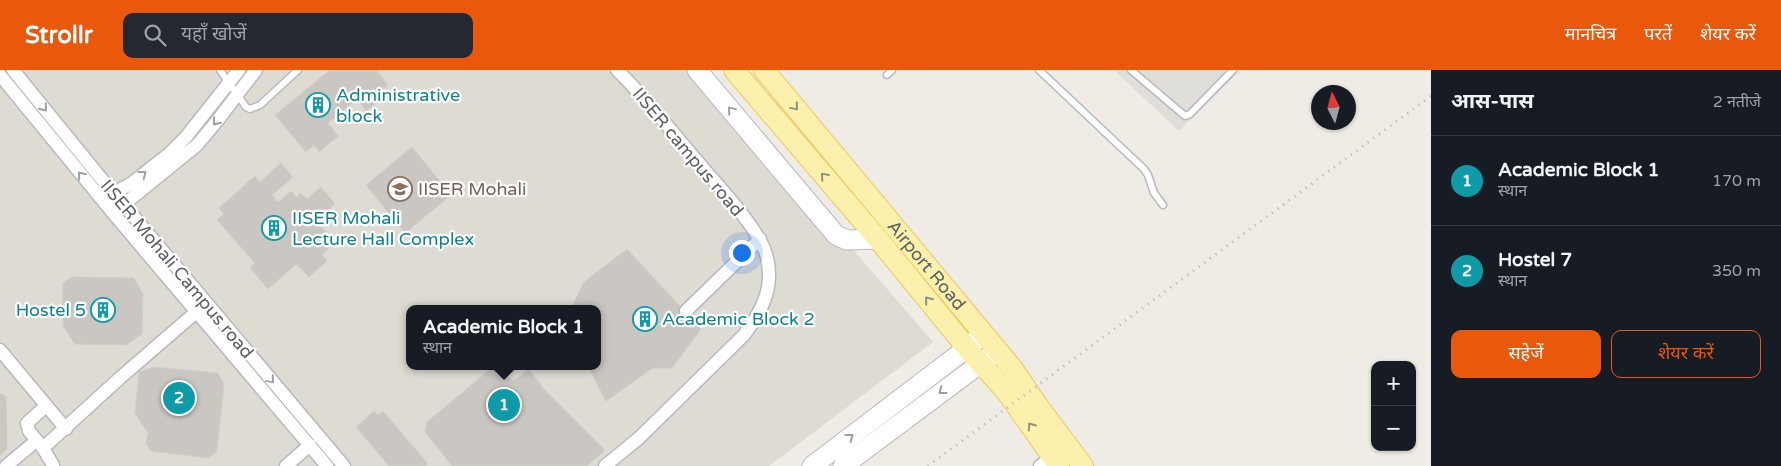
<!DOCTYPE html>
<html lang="hi">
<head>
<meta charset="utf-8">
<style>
	:root { --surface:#171b24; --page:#242831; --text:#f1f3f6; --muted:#9ea1a6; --line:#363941; --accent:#ea580c }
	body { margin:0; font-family:"Varela Round","Noto Sans Devanagari",sans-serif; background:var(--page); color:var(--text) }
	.controls { position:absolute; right:15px; bottom:15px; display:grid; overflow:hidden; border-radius:10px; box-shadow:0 1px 4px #0004 }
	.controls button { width:45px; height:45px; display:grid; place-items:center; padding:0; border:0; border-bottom:1px solid var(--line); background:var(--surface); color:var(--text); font:25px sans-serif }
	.compass { position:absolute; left:1311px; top:15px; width:45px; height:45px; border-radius:50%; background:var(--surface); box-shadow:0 1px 4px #0004; rotate:354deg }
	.you { position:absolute; left:741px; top:182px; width:18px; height:18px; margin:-12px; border:4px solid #fff; border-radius:50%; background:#1a73e8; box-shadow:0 0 0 8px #1a73e833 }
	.badge { display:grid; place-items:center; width:32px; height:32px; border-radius:50%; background:var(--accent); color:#fff; font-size:16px; font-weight:700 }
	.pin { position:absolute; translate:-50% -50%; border:2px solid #fff; box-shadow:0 1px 5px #0006 }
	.popup { position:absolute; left:406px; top:235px; width:195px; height:65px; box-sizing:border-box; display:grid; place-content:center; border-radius:10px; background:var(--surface); filter:drop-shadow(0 1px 4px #0005); font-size:16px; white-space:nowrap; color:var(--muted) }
	.popup b { font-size:19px; color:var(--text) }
	.popup::after { content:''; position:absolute; left:50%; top:100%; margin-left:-10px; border:10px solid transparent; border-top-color:var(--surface) }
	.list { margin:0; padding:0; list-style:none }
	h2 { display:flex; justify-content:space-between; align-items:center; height:65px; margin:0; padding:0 20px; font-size:21px }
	h2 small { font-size:16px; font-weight:400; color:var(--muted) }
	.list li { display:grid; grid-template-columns:32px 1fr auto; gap:15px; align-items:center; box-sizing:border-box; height:90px; padding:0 20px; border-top:1px solid var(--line) }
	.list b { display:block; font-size:19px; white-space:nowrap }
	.list p { margin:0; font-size:16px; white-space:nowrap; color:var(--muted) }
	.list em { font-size:16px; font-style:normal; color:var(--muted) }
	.actions { display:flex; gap:10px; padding:15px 20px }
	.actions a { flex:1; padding:11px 0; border:1px solid var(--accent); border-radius:10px; text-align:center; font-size:18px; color:var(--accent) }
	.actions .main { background:var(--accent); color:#fff }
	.icon { flex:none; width:28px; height:28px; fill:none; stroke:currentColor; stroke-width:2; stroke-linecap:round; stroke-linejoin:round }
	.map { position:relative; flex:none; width:1431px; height:396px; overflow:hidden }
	header { display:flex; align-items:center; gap:30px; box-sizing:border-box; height:70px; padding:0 25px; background:var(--accent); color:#fff }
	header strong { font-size:24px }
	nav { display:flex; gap:28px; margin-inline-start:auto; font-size:18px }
	.search { width:350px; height:45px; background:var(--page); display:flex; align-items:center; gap:12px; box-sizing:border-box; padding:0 18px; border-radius:10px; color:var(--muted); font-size:19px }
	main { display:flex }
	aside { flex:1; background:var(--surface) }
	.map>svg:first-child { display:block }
	.industrial { fill:#e0ded9 }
	.education { fill:#dedbd3; fill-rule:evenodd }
	.building { fill:#cac6c2; stroke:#d2cec3 }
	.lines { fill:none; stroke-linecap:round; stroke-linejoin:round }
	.lane-casing { stroke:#b7b9be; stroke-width:9 }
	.street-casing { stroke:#b7b9be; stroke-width:15 }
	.secondary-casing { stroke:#b8bac0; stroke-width:21 }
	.primary-casing { stroke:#eac961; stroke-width:22 }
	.lane { stroke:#fff; stroke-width:6 }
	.street { stroke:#fff; stroke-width:12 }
	.secondary { stroke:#fff; stroke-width:19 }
	.primary { stroke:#fbf1ad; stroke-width:20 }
	.rail { stroke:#b3b3b4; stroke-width:3; stroke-dasharray:1 6; stroke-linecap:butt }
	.oneway { stroke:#94927e }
	.oneway2 { stroke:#9d9fa2 }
	.labels { text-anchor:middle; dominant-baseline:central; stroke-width:4.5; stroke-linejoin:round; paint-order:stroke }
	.culture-label { font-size:18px; fill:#0d838f; stroke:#fff; text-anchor:start }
	.street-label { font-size:18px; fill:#5c5f64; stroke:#fff }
	.education-label { font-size:18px; fill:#785e54; stroke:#fff; text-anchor:start }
</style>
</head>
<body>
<header>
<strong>Strollr</strong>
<div class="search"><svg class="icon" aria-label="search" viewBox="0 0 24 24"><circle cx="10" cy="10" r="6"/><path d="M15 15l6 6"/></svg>यहाँ खोजें</div>
<nav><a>मानचित्र</a><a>परतें</a><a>शेयर करें</a></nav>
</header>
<main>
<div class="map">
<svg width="1431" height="396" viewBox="0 0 1431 396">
	<rect width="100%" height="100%" fill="#eeece4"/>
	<path class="industrial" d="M1114,0H1241L1179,61Z"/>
	<path class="education" d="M0,0H698L933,272L769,396H0ZM410,239H598V296H410Z"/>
	<path class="building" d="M330,0H376L388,15L377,24L381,29L366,41L357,29L328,53L338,66L319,82L314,75L306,82L275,45Z
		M412,77L451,125L405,163L366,115Z
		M281,93L293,107L272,125L278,132L291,121L296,127L301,123L307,129L321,117L335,134L316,151L330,166L322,173L328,179L322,185L327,191L309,207L296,194L268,219L250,198L255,193L217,150L224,144L219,138L255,106L260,112Z
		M627,179L701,259L672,298H653L606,331L588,296H598V239H571L584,212Z
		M72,207L134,208L143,224L142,264L126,275L75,274L63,256V213Z
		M494,296H499L513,311L529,299L543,318L605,380L587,396H452L425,362L427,352Z
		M154,297L218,303L224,314L217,381L208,388L151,381L146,373L148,363L135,343L139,302Z
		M0,323L6,327L7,379L0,385Z
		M374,341L378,345L383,341L428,394L425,396H389L356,357Z"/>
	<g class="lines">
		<defs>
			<path id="lane" d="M220,0L246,37L250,39L260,35L298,0
				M1039,0L1144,99L1148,105L1154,123L1163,135
				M1131,0L1185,46L1190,44L1233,0
				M887,5L892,0"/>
			<path id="street" d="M13,0L113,123L124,135L344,396
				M0,5L113,143L327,396
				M107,127L132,113L169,84L186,67L239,0
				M118,139L197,75L217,51L256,0
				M686,241L760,169
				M0,280L66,359
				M46,336L27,353L29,361L43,378L121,307L202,237
				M43,378L53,395
				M6,396L36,371
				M286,396L310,375
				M605,396L639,368L744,265C762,241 774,218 767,188C762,161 716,114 698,92C671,61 646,28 617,0
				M1040,396L1052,386"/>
			<path id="secondary" d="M697,0L836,165L847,170L878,169
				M812,396L967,278L983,264
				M843,396L997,281"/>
			<g id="primary">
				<path d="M734,0L878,169L967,278L1005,320L1059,396"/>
				<path id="s1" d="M764,0L1013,299L1038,336L1083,396"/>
			</g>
		</defs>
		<use href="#lane" class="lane-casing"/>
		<use href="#street" class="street-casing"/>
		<use href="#secondary" class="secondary-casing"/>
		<use href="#primary" class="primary-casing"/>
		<use href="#lane" class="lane"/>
		<use href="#street" class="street"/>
		<use href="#secondary" class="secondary"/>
		<use href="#primary" class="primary"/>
		<path class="rail" d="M928,396L1431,26"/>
	</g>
	<defs><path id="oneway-chevron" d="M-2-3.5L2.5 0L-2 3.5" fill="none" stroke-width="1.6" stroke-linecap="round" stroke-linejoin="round" transform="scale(1.25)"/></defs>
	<g class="oneway">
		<use href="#oneway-chevron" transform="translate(795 37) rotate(50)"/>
		<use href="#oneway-chevron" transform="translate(824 106) rotate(-131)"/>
		<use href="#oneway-chevron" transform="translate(928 230) rotate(-129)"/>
		<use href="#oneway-chevron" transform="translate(1031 356) rotate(-125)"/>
	</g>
	<g class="oneway2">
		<use href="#oneway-chevron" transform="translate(44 38) rotate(51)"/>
		<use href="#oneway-chevron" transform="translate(731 40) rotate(-130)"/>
		<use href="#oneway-chevron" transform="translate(216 52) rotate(128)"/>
		<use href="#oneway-chevron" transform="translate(143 104) rotate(-38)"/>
		<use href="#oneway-chevron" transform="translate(81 105) rotate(-129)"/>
		<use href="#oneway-chevron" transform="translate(271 310) rotate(50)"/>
		<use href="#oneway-chevron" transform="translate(942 321) rotate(143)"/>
		<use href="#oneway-chevron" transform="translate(850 367) rotate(-37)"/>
	</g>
	<defs>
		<symbol id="building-ring" viewBox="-11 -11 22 22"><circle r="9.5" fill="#fff" stroke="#0f9aa8" stroke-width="1.5"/><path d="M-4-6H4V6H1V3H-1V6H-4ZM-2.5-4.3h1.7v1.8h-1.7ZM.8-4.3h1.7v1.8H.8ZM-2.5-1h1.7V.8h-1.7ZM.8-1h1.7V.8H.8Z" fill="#0f9aa8"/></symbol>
		<symbol id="university-ring" viewBox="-11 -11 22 22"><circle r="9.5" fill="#fff" stroke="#8d6e63" stroke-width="1.5"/><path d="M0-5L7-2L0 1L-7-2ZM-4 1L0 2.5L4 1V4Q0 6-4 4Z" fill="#8d6e63"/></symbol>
	</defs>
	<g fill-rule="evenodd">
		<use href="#building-ring" x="304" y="21" width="28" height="28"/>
		<use href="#university-ring" x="386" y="105" width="28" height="28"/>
		<use href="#building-ring" x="260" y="144" width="28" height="28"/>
		<use href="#building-ring" x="89" y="226" width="28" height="28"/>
		<use href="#building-ring" x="631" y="235" width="28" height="28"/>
	</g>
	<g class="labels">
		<g class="culture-label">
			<text x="336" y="25">Administrative<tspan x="336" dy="21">block</tspan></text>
			<text x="292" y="148">IISER Mohali<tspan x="292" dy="21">Lecture Hall Complex</tspan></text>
			<text x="86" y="240" text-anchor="end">Hostel 5</text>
			<text x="662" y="249">Academic Block 2</text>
		</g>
		<g class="street-label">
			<text transform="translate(688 82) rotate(50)">IISER campus road</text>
			<text stroke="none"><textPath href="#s1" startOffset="254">Airport Road</textPath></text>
			<text transform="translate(177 199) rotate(50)">IISER Mohali Campus road</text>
		</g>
		<g class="education-label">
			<text x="418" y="119">IISER Mohali</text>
		</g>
	</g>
</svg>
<div class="controls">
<button>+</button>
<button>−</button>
</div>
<svg class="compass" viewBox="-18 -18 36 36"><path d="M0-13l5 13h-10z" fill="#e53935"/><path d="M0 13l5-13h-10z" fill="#9ea1a6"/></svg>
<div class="you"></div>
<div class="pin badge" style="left:504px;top:335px;background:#0f9aa8">1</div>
<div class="popup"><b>Academic Block 1</b>स्थान</div>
<div class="pin badge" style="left:179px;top:328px;background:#0f9aa8">2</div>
</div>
<aside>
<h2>आस-पास<small>2 नतीजे</small></h2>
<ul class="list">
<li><span class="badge" style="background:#0f9aa8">1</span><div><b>Academic Block 1</b><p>स्थान</p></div><em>170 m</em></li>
<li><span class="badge" style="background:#0f9aa8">2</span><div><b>Hostel 7</b><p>स्थान</p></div><em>350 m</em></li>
</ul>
<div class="actions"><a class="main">सहेजें</a><a>शेयर करें</a></div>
</aside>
</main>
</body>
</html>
